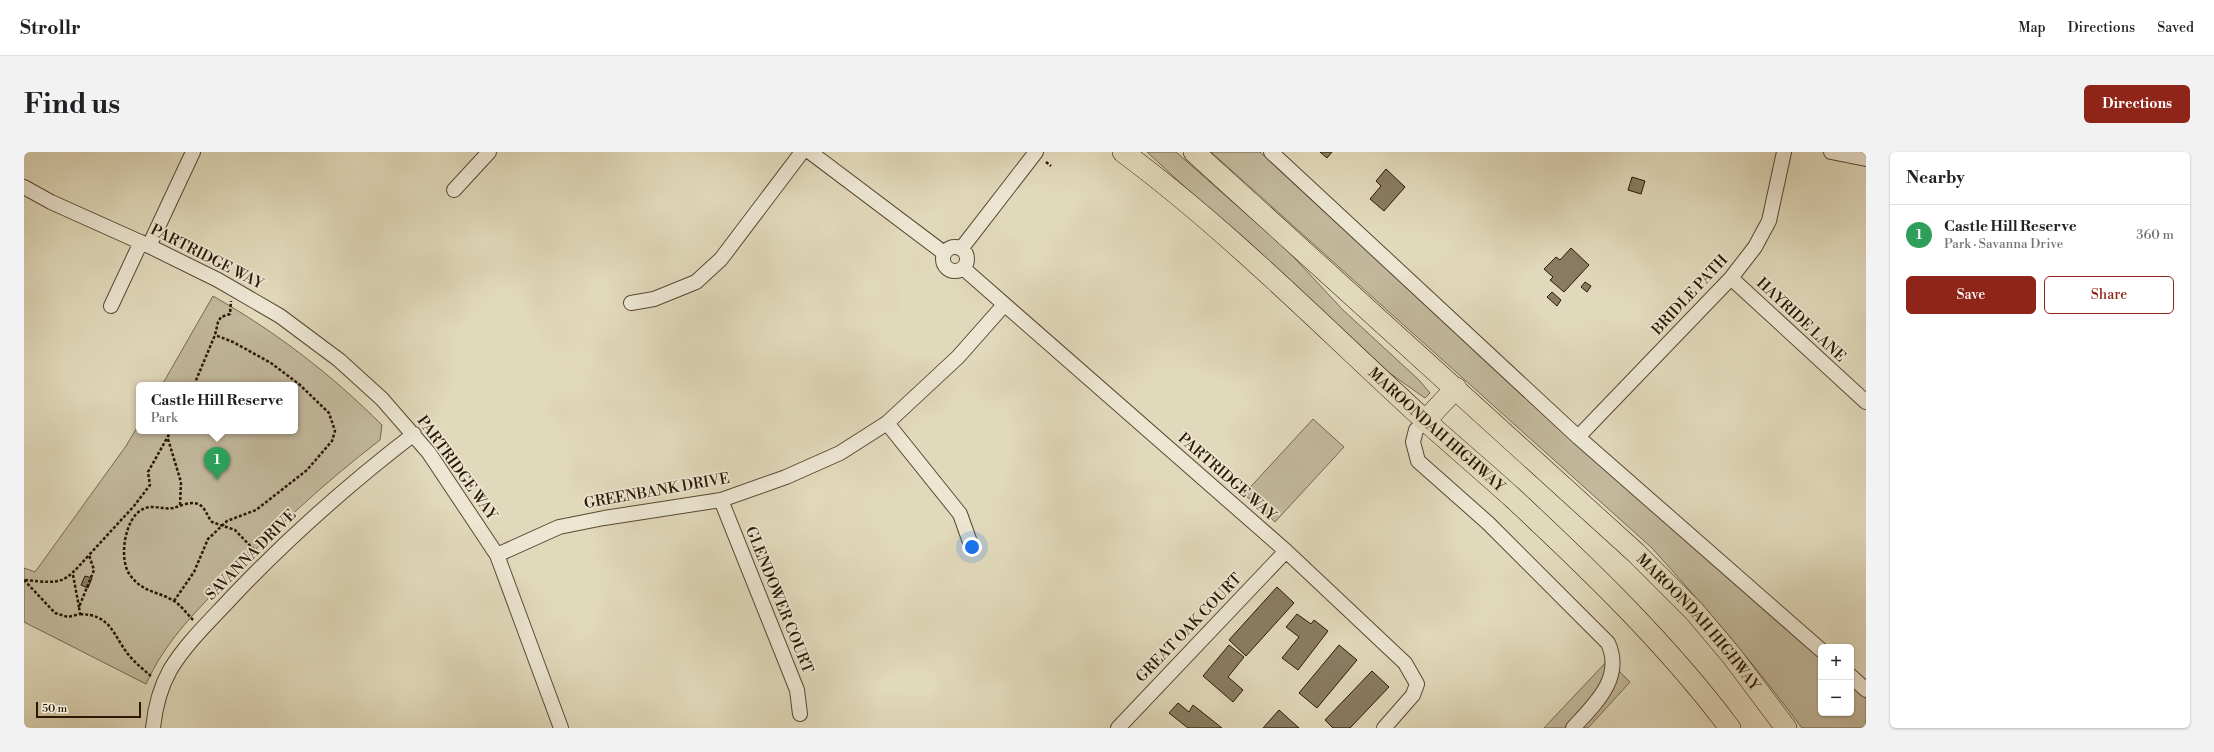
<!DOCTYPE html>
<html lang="en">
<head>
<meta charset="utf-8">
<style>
	:root { --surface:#fff; --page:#f2f2f2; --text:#202124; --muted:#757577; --line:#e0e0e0; --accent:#8f2418 }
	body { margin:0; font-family:"Libre Bodoni",serif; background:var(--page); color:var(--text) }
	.controls { position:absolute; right:12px; bottom:12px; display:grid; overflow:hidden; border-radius:6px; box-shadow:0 1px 3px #0004 }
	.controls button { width:36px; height:36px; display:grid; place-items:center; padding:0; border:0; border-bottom:1px solid var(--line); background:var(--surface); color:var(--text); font:20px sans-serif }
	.scale { position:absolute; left:12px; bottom:10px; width:105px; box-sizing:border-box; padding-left:4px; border:2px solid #2c1803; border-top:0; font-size:11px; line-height:14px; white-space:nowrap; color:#2c1803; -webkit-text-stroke:3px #ece6d3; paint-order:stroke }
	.you { position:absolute; left:948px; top:395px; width:14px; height:14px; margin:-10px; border:3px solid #fff; border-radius:50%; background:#1a73e8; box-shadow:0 0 0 6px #1a73e833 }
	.badge { display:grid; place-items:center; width:26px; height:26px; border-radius:50%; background:var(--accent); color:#fff; font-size:13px; font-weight:700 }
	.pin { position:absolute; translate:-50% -33px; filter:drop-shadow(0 1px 2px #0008) }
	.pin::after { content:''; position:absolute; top:21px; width:14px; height:12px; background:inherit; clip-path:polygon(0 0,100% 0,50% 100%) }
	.popup { position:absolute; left:112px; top:230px; width:162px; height:52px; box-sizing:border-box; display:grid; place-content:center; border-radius:6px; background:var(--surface); filter:drop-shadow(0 1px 3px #0005); font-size:13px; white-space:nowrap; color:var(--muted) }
	.popup b { font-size:15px; color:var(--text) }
	.popup::after { content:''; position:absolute; left:50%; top:100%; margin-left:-8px; border:8px solid transparent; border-top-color:var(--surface) }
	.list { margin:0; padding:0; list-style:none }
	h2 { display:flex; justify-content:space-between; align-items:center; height:52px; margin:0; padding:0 16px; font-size:17px }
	h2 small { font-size:13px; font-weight:400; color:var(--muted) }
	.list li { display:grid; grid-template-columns:26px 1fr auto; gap:12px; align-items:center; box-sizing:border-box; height:60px; padding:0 16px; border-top:1px solid var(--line) }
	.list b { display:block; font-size:15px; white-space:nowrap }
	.list p { margin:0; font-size:13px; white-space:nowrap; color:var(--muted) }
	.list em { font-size:13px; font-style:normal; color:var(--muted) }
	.actions { display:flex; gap:8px; padding:12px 16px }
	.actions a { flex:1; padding:9px 0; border:1px solid var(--accent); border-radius:6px; text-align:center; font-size:14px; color:var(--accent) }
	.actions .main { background:var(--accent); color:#fff }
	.map { position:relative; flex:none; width:1842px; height:576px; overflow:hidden; border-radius:6px }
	header { display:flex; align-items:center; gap:24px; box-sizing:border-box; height:56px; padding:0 20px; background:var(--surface); border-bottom:1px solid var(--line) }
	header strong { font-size:19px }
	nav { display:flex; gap:22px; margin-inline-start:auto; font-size:14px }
	.intro { display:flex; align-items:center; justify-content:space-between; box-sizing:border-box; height:96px; padding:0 24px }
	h1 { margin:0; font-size:28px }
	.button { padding:10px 18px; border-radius:6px; background:var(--accent); color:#fff; font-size:14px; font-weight:700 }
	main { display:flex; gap:24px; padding:0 24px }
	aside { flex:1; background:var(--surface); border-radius:6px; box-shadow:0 1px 3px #0004 }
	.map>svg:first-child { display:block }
	.green { fill:#c2b89c; stroke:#776850 }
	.building { fill:#8a7c63; stroke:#2c1803 }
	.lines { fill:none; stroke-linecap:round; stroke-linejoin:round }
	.minor-casing { stroke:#594831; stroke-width:16 }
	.highway-casing { stroke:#2c1803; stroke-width:22 }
	.path { stroke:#2c1803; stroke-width:2.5; stroke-dasharray:3 2; stroke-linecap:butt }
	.minor { stroke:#ece6d3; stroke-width:14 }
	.highway { stroke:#e1d9bb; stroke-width:21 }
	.labels { text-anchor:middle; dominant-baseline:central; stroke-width:3.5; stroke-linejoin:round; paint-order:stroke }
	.street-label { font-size:15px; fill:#2c1803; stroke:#ece6d3 }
</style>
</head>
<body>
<header>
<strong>Strollr</strong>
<nav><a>Map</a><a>Directions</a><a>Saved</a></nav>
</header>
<div class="intro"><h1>Find us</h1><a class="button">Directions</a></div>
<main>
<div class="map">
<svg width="1842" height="576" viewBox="0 0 1842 576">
	<rect width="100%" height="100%" fill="#e1d9bb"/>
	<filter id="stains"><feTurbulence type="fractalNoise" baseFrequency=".005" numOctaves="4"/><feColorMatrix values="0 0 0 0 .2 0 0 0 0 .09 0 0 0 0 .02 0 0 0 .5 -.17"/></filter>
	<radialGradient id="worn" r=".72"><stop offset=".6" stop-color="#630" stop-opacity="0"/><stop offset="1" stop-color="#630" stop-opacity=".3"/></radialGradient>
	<path class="green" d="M1123,0H1152L1264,99L1319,158L1395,228L1406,241L1401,246L1354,213Z
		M1187,0H1236L1508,252L1797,507V561H1827V533L1842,547V576H1778C1731,513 1680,454 1628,396Z
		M189,144C252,180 307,222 358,273L356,288C300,331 248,379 199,431C167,465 142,489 122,532L0,470V416L11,420L102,294L115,272V279H271V233H138Z
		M1289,267L1320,295L1251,370L1220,342Z
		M1584,508L1606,530L1564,576H1520Z"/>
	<path class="building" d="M1296,0H1308L1303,6Z
		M1362,17L1381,35L1360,59L1346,47L1357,34L1352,29Z
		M1608,25L1621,29L1617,42L1604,38Z
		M1547,96L1565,113L1540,140L1526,128L1529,125L1520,117L1532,105L1536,108Z
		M1561,130L1567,134L1563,140L1557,135Z
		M1528,140L1537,148L1533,154L1523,145Z
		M61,424L68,426L64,436L57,433Z
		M1253,435L1270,451L1222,504L1205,488Z
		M1273,462L1287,472L1290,468L1304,479L1274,518L1258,506L1275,485L1262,475Z
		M1205,493L1220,505L1204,525L1219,538L1209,550L1179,524Z
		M1315,493L1333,508L1293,556L1275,541Z
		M1348,519L1365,535L1326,576H1309L1301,568Z
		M1154,551L1165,560L1169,553L1198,576H1164L1145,561Z
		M1255,558L1275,576H1239Z"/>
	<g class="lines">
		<defs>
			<path id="minor" d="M786,0L920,101
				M1247,0L1554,285L1797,498
				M1807,0L1842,7
				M0,35L27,50L125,94L194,128L256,164L315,208L358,247L405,301L473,403L537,576
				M430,38L465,0
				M125,94L169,0
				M919 107a12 12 0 1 1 24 0a12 12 0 1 1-24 0Z
				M937,97L1012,0
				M939,116L1262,399L1381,511L1393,532L1389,543L1360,576
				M1707,126L1842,250
				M607,151L630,147L672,130L697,107L778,0
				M87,154L117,90
				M1401,269L1392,278L1389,290L1394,309L1464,371L1584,491C1600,526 1571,552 1549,576
				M863,271L936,362L946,390
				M1554,285L1707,126L1731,95L1745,69L1760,0
				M697,348L773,538L776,562
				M473,403L535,375L580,366L697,348L762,325L816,301L863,271L934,205L980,153
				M1827,524L1842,538
				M129,576C131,556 136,536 146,518C163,490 187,468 209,444C265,385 325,332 390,282
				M1094,576L1262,399"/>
			<g id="highway">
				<path id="s1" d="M1099,0C1204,78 1298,174 1395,263C1426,291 1458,318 1489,346C1566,418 1643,492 1706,576"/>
				<path id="s2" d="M1170,0L1612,401L1670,459L1708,504L1762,576"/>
				<path d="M1401,269L1432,236"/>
			</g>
		</defs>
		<use href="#minor" class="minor-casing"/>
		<use href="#highway" class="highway-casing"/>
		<path class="path" d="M1022,10L1027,14
			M170,233L191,183L194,170L197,165L206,162L207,149
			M144,287L157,330L156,354
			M49,423L55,455
			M0,428L31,461L44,465L56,462L55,455L70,418L65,403L110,354L126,333L124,320L147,279
			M1,428C40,432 39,432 65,403
			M150,449L170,420L184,387L203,369L232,358L283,318L308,289L311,279L305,261L276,233L247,211L209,190L191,183
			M56,462C86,463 88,480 103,501C110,510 120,518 128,525
			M169,468C163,462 157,453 150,449C134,439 119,441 106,423C94,407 101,365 119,357C129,352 139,358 149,356C157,354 168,348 176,353C182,357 183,364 188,370L211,378L234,402"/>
		<use href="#minor" class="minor"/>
		<use href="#highway" class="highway"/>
	</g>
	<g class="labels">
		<g class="street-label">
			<text transform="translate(183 105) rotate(27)">PARTRIDGE WAY</text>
			<text transform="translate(1666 143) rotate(-47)">BRIDLE PATH</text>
			<text transform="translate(1777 168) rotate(43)">HAYRIDE LANE</text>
			<text stroke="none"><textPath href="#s1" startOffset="419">MAROONDAH HIGHWAY</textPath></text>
			<text transform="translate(433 316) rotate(54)">PARTRIDGE WAY</text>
			<text transform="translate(1203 325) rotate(41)">PARTRIDGE WAY</text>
			<text transform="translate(633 339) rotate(-10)">GREENBANK DRIVE</text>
			<text transform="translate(227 403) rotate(-45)">SAVANNA DRIVE</text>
			<text transform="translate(755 448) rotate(68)">GLENDOWER COURT</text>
			<text stroke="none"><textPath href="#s2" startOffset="690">MAROONDAH HIGHWAY</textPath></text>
			<text transform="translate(1165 476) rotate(-46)">GREAT OAK COURT</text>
		</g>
	</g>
	<rect width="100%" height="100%" filter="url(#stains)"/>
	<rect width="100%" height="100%" fill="url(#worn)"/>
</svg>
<div class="controls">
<button>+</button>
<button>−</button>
</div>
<div class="scale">50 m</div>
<div class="you"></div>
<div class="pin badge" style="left:193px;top:328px;background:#2e9e5b">1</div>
<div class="popup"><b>Castle Hill Reserve</b>Park</div>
</div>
<aside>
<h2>Nearby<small></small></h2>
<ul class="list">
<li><span class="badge" style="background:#2e9e5b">1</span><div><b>Castle Hill Reserve</b><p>Park · Savanna Drive</p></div><em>360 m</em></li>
</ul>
<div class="actions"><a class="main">Save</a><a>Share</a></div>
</aside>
</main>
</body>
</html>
